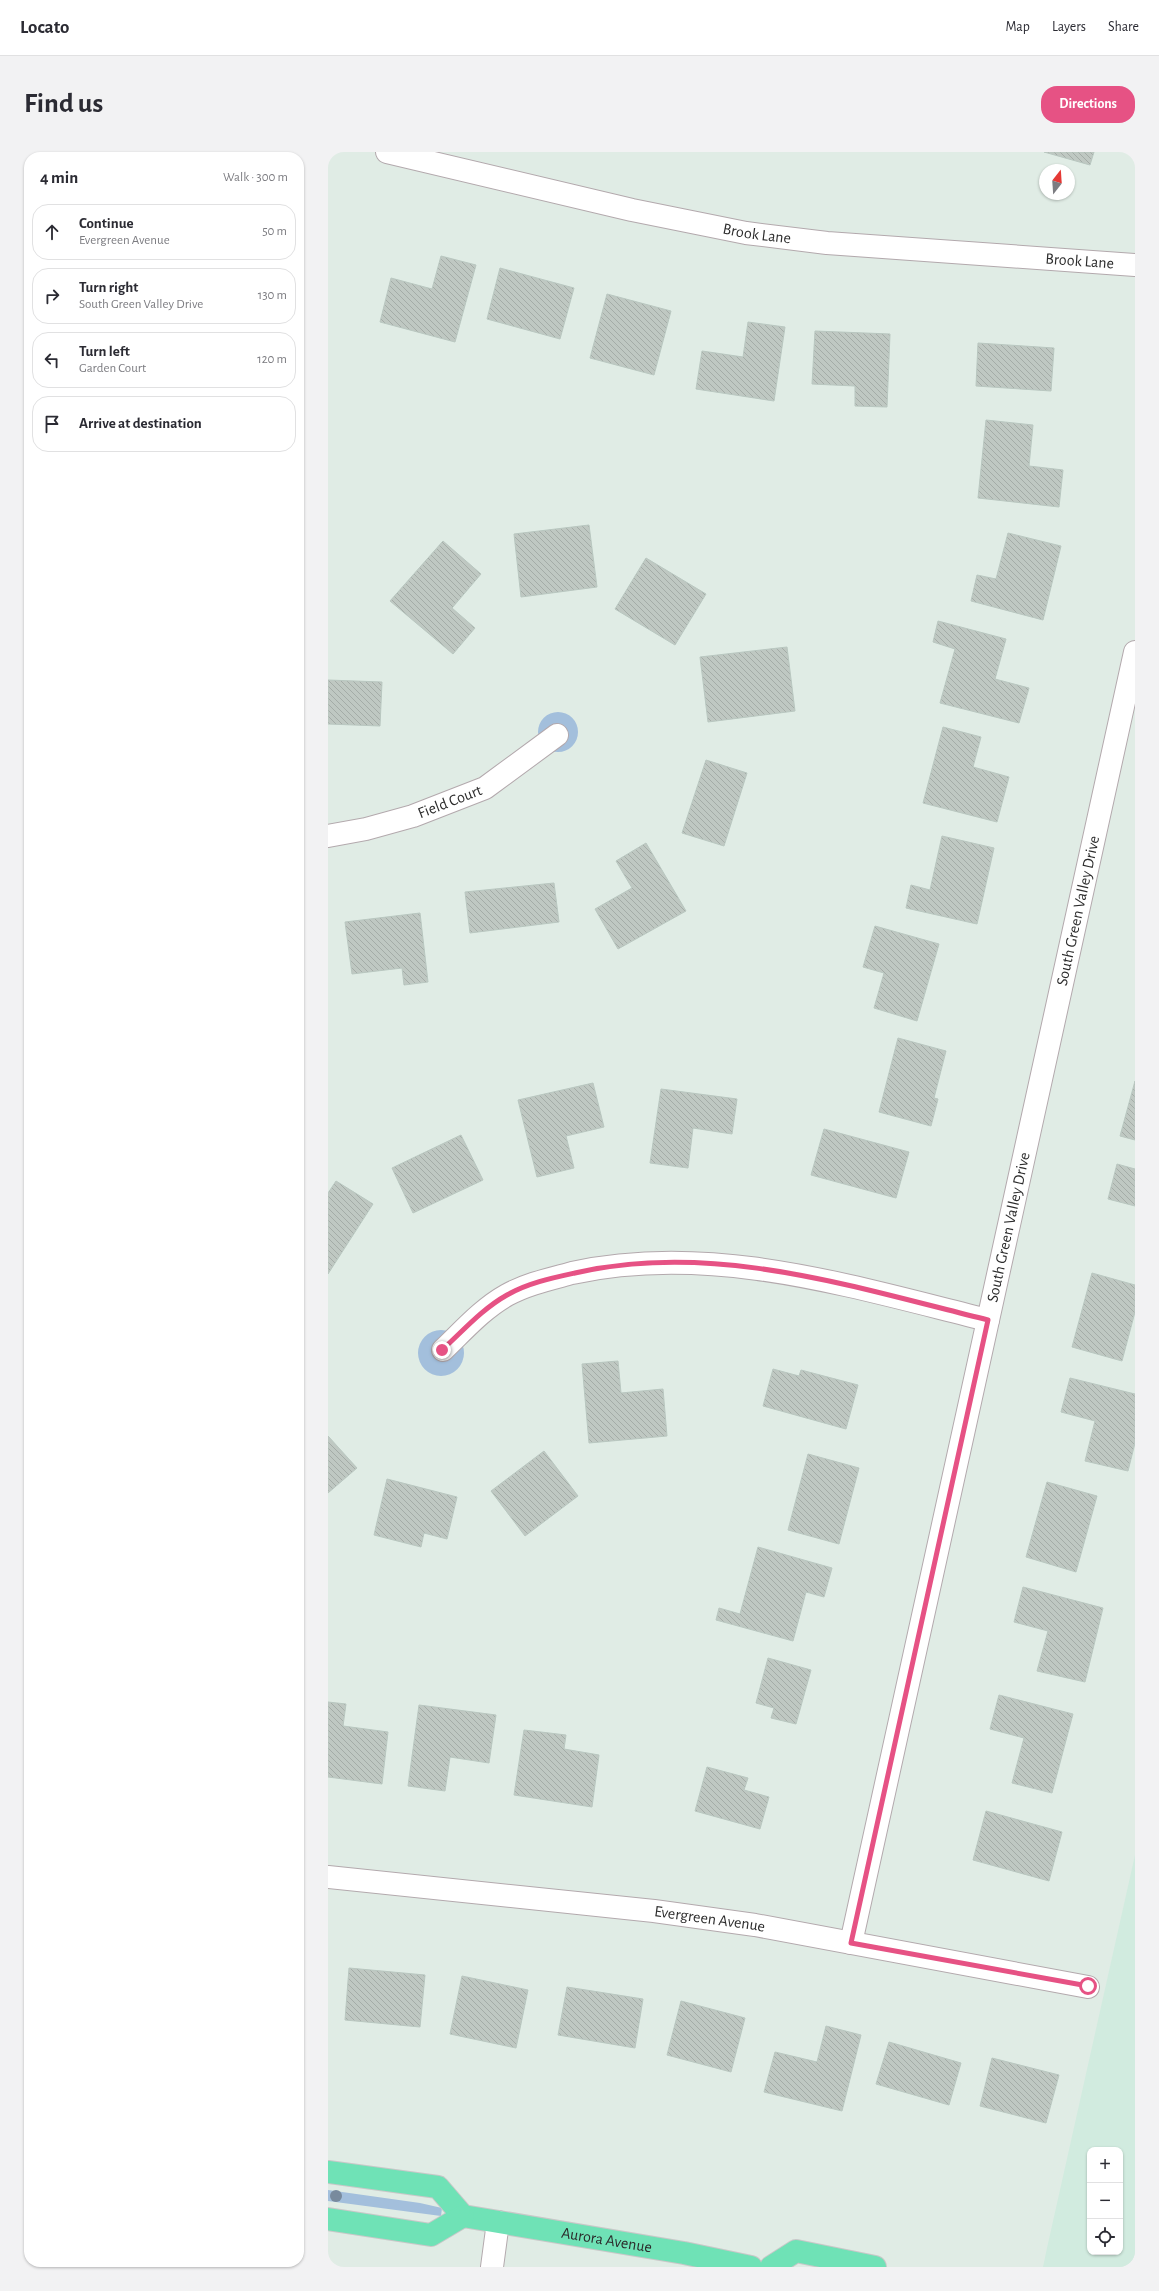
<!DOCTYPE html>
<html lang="en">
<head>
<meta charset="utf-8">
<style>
	:root { --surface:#fff; --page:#f2f2f3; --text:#2b2b33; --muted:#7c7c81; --line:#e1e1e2; --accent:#e65284 }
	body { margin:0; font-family:"Alegreya Sans",sans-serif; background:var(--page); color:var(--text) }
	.controls { position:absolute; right:12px; bottom:12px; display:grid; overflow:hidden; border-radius:8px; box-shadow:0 1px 3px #0004 }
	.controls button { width:36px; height:36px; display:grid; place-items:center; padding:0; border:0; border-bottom:1px solid var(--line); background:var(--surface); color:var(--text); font:20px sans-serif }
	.compass { position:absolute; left:711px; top:12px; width:36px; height:36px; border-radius:50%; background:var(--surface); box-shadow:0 1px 3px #0004; rotate:17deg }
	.stop { position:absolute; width:12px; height:12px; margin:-9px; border:3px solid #e65284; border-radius:50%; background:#fff }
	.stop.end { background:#e65284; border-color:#fff; box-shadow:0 1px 4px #0008 }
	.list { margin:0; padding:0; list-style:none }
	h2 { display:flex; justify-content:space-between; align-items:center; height:52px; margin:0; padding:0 16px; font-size:17px }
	h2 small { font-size:13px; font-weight:400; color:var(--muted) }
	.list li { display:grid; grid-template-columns:26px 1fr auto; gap:12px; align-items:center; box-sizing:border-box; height:56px; margin:0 8px 8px; padding:0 8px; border:1px solid var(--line); border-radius:16px }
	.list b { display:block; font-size:15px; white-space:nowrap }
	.list p { margin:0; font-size:13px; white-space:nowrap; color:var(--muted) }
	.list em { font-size:13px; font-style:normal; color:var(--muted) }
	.icon { flex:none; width:22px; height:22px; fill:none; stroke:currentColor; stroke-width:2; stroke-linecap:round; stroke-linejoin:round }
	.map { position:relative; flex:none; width:807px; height:2115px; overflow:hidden; border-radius:16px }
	header { display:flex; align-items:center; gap:24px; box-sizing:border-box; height:56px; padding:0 20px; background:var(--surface); border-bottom:1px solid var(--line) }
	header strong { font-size:19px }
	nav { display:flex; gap:22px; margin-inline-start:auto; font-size:14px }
	.intro { display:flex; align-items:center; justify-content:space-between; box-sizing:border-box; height:96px; padding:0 24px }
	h1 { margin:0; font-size:28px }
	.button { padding:10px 18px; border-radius:16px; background:var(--accent); color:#fff; font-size:14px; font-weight:700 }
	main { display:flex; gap:24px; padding:0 24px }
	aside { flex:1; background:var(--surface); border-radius:16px; box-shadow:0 1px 3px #0004 }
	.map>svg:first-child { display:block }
	.education { fill:#d1ebdf; fill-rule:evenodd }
	.grass { fill:#a3bfdc }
	.building { fill:url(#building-back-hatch); stroke:#b9c7c0 }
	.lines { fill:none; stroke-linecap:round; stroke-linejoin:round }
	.minor-casing { stroke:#b3a9ad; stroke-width:24 }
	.major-casing { stroke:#c8c8c8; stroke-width:24 }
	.minor { stroke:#fff; stroke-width:22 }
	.major { stroke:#6fe2b6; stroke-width:22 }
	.tree { fill:#788a9d }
	.route { stroke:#e65284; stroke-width:5 }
	.labels { text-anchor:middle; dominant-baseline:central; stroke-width:3.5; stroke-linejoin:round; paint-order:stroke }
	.street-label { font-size:16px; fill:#2c2c2c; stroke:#fff }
</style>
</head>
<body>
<header>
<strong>Locato</strong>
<nav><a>Map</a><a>Layers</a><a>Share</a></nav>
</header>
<div class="intro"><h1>Find us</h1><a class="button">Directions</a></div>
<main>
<aside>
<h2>4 min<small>Walk · 300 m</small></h2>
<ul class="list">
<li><svg class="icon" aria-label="ahead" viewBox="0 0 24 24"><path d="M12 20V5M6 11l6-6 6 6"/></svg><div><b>Continue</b><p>Evergreen Avenue</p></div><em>50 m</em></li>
<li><svg class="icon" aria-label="right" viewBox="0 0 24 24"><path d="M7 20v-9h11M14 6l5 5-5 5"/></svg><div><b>Turn right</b><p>South Green Valley Drive</p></div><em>130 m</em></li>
<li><svg class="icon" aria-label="left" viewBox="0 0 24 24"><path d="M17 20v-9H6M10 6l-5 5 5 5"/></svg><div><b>Turn left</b><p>Garden Court</p></div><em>120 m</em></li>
<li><svg class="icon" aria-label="arrive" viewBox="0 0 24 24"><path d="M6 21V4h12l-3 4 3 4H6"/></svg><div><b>Arrive at destination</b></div></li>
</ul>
</aside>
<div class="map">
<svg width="807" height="2115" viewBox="0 0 807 2115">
	<defs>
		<pattern id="building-back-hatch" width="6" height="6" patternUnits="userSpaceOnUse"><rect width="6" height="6" fill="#bfc8c2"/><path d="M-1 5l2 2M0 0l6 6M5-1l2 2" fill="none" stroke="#a4aca7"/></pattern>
	</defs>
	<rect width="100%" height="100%" fill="#e0ece5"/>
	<path class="education" d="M807,1703V2115H715L719,2096ZM762,1998H792V2100H762Z"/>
	<path class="grass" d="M210 580a20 20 0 1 1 40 0a20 20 0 1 1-40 0Z
		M90 1201a23 23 0 1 1 46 0a23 23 0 1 1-46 0Z
		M0,2038L92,2051L114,2056L113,2064L0,2049Z"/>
	<path class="building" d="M716,0H766L762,13Z
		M113,104L148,113L127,190L52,170L63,126L104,137Z
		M172,116L246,136L232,187L159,167Z
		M279,142L343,159L326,223L262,206Z
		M420,170L457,175L446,249L368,237L374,199L415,205Z
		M487,179L562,182L559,255L527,254V234L484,232Z
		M650,191L726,196L723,239L648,234Z
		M658,268L705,273L701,314L735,318L731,355L650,346Z
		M261,373L269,435L193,445L186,382Z
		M680,381L733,394L715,468L643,449L649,423L668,427Z
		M115,389L153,422L124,456L147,476L125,502L62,449Z
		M318,406L378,442L347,493L287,457Z
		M610,469L678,487L667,527L701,536L691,571L612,551L627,497L605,490Z
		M459,495L467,559L380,570L372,505Z
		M0,528L54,530L52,574L0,572Z
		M615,575L653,585L645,615L681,625L669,670L595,651Z
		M378,608L419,621L396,694L354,681Z
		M614,684L666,696L649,772L578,756L583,733L602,738Z
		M318,691L358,759L290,797L267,757L304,736L288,709Z
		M226,731L231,770L142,781L137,740Z
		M92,761L100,830L76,833L74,816L24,822L17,770Z
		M547,774L611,792L589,869L546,856L556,821L535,815Z
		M570,886L618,899L606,946L610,947L603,974L551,960Z
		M807,929V988L792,984Z
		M265,931L276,975L238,984L246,1016L209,1025L190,948Z
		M333,937L409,947L404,982L365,976L360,1016L322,1011Z
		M496,977L581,1000L568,1046L483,1023Z
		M133,983L155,1028L85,1061L64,1016Z
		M789,1012L807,1017V1054L780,1047Z
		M8,1029L45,1052L0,1122V1041Z
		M764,1121L807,1133V1160L794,1209L744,1195Z
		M290,1209L293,1241L335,1237L339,1284L261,1291L254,1212Z
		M445,1217L471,1224L473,1218L530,1233L518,1277L435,1254Z
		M742,1226L807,1242V1291L800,1319L757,1309L767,1269L733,1260Z
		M0,1284L29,1316L0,1341Z
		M216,1299L250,1344L197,1384L163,1339Z
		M480,1302L531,1316L511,1392L460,1378Z
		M59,1327L129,1345L119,1387L96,1381L93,1395L46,1383Z
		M719,1330L769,1344L748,1420L698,1405Z
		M430,1395L504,1416L496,1445L478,1440L465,1489L388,1468L391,1456L412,1462Z
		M695,1435L775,1456L757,1530L709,1519L720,1479L686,1470Z
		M440,1506L483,1518L468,1572L443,1566L446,1556L428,1551Z
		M671,1543L745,1562L724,1641L684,1631L696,1586L662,1577Z
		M0,1550L18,1552L15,1574L60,1580L54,1632L0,1625Z
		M91,1553L168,1563L161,1611L122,1605L117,1639L80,1634Z
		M196,1578L238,1583L236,1597L271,1603L264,1655L186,1643Z
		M379,1615L420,1626L416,1638L441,1645L432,1677L367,1659Z
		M658,1659L734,1680L721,1729L645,1708Z
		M21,1816L97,1823L92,1875L17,1868Z
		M134,1824L200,1838L188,1896L122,1882Z
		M239,1835L315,1847L307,1896L230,1883Z
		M353,1849L417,1866L403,1920L339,1903Z
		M498,1874L533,1883L514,1959L436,1940L447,1900L489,1910Z
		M561,1890L633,1911L621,1953L548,1932Z
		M664,1906L731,1923L718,1971L652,1954Z"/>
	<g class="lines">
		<defs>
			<g id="minor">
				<path id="s1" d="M59,0L304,58L418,81L499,91L807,113"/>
				<path id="s2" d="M0,684L38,677L85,664L157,636L229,583"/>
				<path d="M115,1198C135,1179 154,1157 179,1143C199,1132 222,1127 244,1121C383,1090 525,1135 660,1168"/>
				<path id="s3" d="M0,1725L326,1759L427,1773L760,1835"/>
				<path id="s4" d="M523,1791L807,500"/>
				<path d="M164,2115L170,2070"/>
			</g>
			<g id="major">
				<path id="s5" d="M0,2020L110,2035L135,2064L356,2101L423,2115"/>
				<path d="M0,2067L103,2083L135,2064"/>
				<path d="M443,2115L468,2099L547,2115"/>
			</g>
		</defs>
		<use href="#minor" class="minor-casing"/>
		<use href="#major" class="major-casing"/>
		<use href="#minor" class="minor"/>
		<use href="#major" class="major"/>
	</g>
	<circle class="tree" cx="8" cy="2044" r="6"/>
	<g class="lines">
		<path class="route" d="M114,1198C135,1179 154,1157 179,1143C200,1131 224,1126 247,1121C385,1089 526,1135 660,1168L523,1791L760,1834"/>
	</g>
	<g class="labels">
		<g class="street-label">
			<text stroke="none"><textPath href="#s1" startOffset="379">Brook Lane</textPath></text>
			<text stroke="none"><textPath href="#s1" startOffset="703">Brook Lane</textPath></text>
			<text stroke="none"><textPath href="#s2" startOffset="127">Field Court</textPath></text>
			<text stroke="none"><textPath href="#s4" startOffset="1057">South Green Valley Drive</textPath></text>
			<text stroke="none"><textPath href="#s4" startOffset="733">South Green Valley Drive</textPath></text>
			<text stroke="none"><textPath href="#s3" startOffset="384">Evergreen Avenue</textPath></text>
			<text stroke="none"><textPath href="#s5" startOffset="295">Aurora Avenue</textPath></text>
		</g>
	</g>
</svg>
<div class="controls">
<button>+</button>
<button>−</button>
<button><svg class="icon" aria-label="locate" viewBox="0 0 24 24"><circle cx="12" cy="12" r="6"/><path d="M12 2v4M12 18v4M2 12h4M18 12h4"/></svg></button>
</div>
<svg class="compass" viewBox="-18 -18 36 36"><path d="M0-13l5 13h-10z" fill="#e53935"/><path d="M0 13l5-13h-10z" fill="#7c7c81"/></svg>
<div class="stop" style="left:760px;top:1834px"></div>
<div class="stop end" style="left:114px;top:1198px"></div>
</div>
</main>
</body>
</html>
